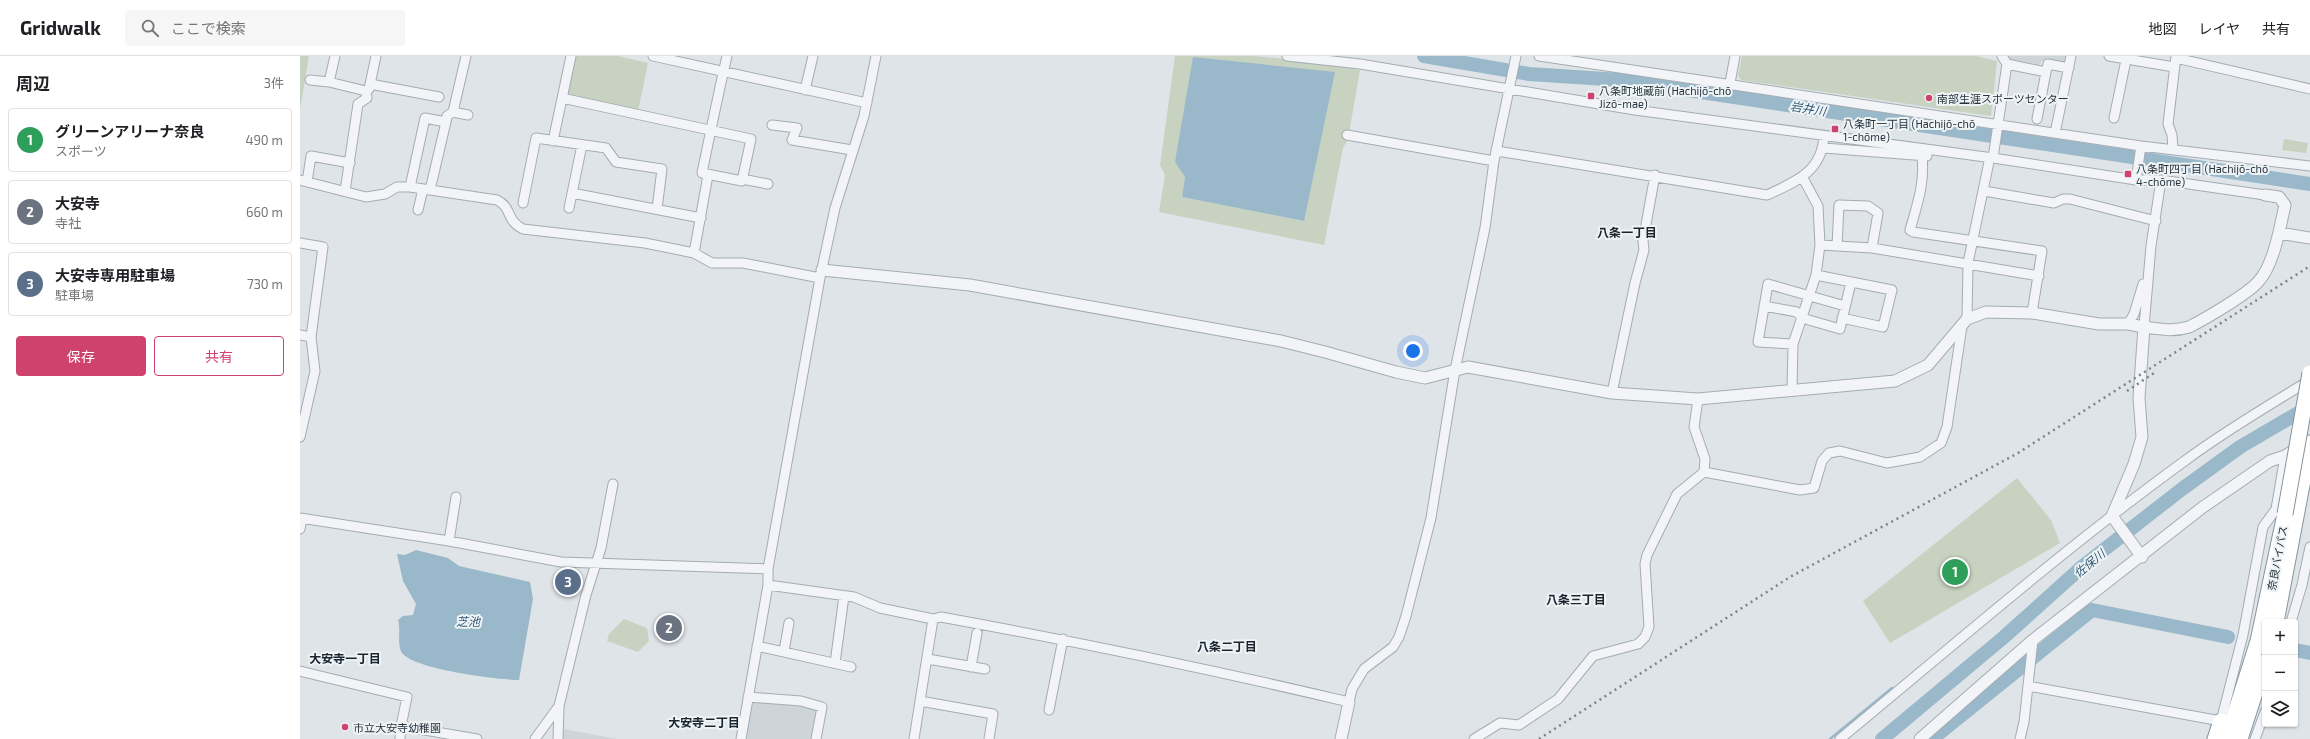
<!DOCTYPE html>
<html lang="ja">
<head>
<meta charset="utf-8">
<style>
	:root { --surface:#fff; --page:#f6f6f6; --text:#202124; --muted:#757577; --line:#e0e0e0; --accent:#cf426e }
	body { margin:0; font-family:"Exo 2","Noto Sans JP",sans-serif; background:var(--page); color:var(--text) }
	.controls { position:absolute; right:12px; bottom:12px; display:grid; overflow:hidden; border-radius:4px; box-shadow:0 1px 3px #0004 }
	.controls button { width:36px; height:36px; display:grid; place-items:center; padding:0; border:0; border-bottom:1px solid var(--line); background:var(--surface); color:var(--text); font:20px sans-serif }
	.you { position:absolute; left:1113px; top:295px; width:14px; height:14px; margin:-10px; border:3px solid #fff; border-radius:50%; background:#1a73e8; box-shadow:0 0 0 6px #1a73e833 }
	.badge { display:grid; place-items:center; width:26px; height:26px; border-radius:50%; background:var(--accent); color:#fff; font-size:13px; font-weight:700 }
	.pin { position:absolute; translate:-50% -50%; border:2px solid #fff; box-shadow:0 1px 4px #0006 }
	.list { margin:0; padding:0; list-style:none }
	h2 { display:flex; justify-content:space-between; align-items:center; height:52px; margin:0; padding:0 16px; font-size:17px }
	h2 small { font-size:13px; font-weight:400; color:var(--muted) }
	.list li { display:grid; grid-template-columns:26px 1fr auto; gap:12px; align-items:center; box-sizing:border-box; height:64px; margin:0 8px 8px; padding:0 8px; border:1px solid var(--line); border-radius:4px }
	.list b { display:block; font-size:15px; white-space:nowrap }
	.list p { margin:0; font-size:13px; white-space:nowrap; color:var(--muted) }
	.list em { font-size:13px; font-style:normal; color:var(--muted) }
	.actions { display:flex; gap:8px; padding:12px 16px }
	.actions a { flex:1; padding:9px 0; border:1px solid var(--accent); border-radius:4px; text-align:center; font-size:14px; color:var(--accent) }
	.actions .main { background:var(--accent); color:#fff }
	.icon { flex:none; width:22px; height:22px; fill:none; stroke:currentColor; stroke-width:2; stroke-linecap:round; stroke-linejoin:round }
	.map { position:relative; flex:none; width:2010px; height:683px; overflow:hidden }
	header { display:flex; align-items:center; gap:24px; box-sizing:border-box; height:56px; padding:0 20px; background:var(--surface); border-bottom:1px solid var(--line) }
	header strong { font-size:19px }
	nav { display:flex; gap:22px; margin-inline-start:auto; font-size:14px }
	.search { width:280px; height:36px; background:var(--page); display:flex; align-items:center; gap:10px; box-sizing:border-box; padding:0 14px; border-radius:4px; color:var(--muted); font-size:15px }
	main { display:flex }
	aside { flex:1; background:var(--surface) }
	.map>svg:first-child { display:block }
	.built { fill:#cdd4da }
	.green { fill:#c7d2c0; fill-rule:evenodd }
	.water { fill:#99b8c9 }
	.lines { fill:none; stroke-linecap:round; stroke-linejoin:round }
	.stream { stroke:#99b8c9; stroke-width:2.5 }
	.river { stroke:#99b8c9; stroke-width:14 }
	.minor-casing { stroke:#a4acb2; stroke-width:11 }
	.tertiary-casing { stroke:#a4acb2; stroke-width:13 }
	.trunk-casing { stroke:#86949f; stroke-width:17 }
	.minor { stroke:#f2f4f7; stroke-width:9 }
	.tertiary { stroke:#f2f4f7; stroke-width:11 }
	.trunk { stroke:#fff; stroke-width:15 }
	.rail { stroke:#788692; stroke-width:2.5; stroke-dasharray:2 4; stroke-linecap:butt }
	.trunk-bridge-casing { stroke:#86949f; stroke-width:17; stroke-linecap:butt }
	.trunk-bridge { stroke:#fff; stroke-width:15 }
	.poi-dot { fill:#cf426e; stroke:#eef3f6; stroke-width:1.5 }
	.labels { text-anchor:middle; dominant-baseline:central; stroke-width:4; stroke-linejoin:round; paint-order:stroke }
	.poi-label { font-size:11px; fill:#28343f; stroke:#eef3f6; text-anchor:start }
	.street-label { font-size:11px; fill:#28343f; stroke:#eef3f6 }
	.water-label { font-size:12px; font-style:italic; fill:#325a74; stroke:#eef3f6 }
	.neighbourhood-label { font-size:12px; font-weight:bold; fill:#1a2530; stroke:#eef3f6 }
</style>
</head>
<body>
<header>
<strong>Gridwalk</strong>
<div class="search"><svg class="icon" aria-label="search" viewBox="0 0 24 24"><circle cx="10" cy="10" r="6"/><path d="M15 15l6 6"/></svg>ここで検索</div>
<nav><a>地図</a><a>レイヤ</a><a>共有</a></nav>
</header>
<main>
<aside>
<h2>周辺<small>3件</small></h2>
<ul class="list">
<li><span class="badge" style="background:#2e9e5b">1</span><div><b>グリーンアリーナ奈良</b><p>スポーツ</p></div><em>490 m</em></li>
<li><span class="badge" style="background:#6b7280">2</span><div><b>大安寺</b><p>寺社</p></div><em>660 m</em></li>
<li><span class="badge" style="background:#5c6f8a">3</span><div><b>大安寺専用駐車場</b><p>駐車場</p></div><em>730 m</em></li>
</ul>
<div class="actions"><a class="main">保存</a><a>共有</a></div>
</aside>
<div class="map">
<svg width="2010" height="683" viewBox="0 0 2010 683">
	<rect width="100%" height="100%" fill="#dfe4e8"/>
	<path class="built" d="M1707,0H1766L1764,6L1747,3L1742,5L1739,9L1709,3Z
		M457,642L515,651L517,655L512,683H445L452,646Z
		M264,673L317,683H260Z"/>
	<path class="green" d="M0,0H9L0,53Z
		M276,0H318L348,7L338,55L270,40L267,35Z
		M875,0H954L1014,6L1060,14L1048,83L1043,92L1024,189L859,156L865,119L860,109ZM885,121L1004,165L882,141Z
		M1442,0H1676L1697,5L1691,60L1441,24L1438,19Z
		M1984,83L2008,87L2006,97L1982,94Z
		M1717,422L1751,464L1760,487L1590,587L1563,545Z
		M324,563L347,572L349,585L338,596L307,585L309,578Z"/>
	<path class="water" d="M893,1L1035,16L1004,165L882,141L885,121L875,106Z
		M116,494L148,502L159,510L230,526L233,543L219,624C200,624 108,613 101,595C97,586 101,574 98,564L103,560L113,559L116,548L103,525L97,498L105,499Z"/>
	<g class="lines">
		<path class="stream" d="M1530,683L1592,632"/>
		<path class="river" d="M1124,0L1229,18L1321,24L2010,128
			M1995,594L2010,597
			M1582,683L1704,581L1783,510L1882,433L1940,391L2010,350
			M1632,683L1792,554L1928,581"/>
		<defs>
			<path id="minor" d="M35,0L29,26L66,35
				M353,0L567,47
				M987,0L1060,8L1335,54L1693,102L1836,124H1861L1965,139
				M1239,0L1841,90L2010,110
				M1809,0L1874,11
				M1876,2L2010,33
				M1707,8L1746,16L1748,8L1769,12
				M10,24L29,26
				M1430,27L1435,0
				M70,28L139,41
				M69,33L76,0
				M505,34L513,0
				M262,42L451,83L442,125L402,117C410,78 418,39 427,0
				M153,56L168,59
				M1814,62L1826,4
				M1737,63L1746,16
				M146,66L147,60L153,56L166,0
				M472,69L497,72L492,84L552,94
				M1755,77L1771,0
				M1047,79L1194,105
				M253,85L271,0
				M1524,92L1627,100
				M1873,93L1872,79L1868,68L1876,0
				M1197,95L1467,139C1495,126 1522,116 1524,80
				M1622,101C1625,127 1617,149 1610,174L1613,176L1742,195L1732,257
				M1693,102L1707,8L1702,0
				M442,123L468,128
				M0,124L66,141L85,138L97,131H110L197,144C213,152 205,164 223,173L345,187L394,197L412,207H443L520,222
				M1836,124L1841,90
				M7,126L11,100L50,107
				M110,131L125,62L146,66L130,134
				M45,135L58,48L67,42L66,35
				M1684,135L1754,147L1763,143H1770L1856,165
				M272,137L401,162
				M223,147L236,82L306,92L316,106L362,113L357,153
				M269,152L282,89
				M118,154L123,133
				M0,187L23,191L11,281L0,279
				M1520,189L1572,192L1739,220
				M1537,190L1539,149L1568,150L1578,157L1572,192
				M394,197L408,119
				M1516,219L1592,234L1583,271L1542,262
				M1464,250L1497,256L1502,262L1540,273L1551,226
				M1667,263L1668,207L1690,101
				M1828,268L1834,258L1843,228
				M1844,271L1851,190L1861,124
				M1493,288L1458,286L1468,228L1545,250
				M1492,334L1493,288L1516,219L1520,189L1518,150L1503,122
				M1312,337L1335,227L1344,194L1343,185L1355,119
				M0,381L15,315L11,281
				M1404,416L1500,434L1514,432L1522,405L1529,397L1540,395L1587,407L1620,401L1641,387L1647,371L1662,270
				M0,462L149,485L261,506L468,513V529L554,541L580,552L633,563L641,561C778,586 914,614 1049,646L1052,633L1064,613L1093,591L1099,581L1106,560L1131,462L1155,314L1185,172L1194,105L1216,0
				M0,473L2,463
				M149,485L156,441
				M468,513L520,222L535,152L564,60L576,0
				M1991,566L2002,529L2010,491
				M457,590L551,611
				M484,595L489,567
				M628,603L685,613
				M535,607L544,540
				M671,611L677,577
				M0,615L107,641L101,670L177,683
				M1728,630L1921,665L1943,579L1963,471L1976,453L1985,400
				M448,641L501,645L522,651L516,683
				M620,645L693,658L689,683
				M749,654L763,583
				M100,683L101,670
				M235,683L259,650L286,539L301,492L313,428
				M258,683L259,650
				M441,683L468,529
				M614,683L633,563
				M1174,683L1200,667L1219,669L1258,643L1293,600L1338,588L1345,581L1349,571L1345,508L1347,499L1377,438L1404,416L1405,403L1394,371L1398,343
				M1540,683C1654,589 1766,491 1886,404C1925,375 1968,350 2010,324
				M1720,683L1724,666L1733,584
				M1955,683L1965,656"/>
			<path id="tertiary" d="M1979,177L2010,182
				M522,214L670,229L981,285L1025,296L1096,316L1125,322L1168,311L1312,337L1398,343L1595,325L1628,309L1667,263L1686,256L1732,257L1799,268H1828L1844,271
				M1842,501L1812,460L1834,408L1842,381L1839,342L1844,271C1860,273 1873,276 1889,271C1905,263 1946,239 1958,226C1974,209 1980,171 1985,149L1979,141L1965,139
				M1041,683L1049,646
				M1620,683L1733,584L1903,451L1970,405L1985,400L2000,390"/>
			<path id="trunk" d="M1976,566L2010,387
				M1915,683L1921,665
				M1927,683L1958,585L1985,458
				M1940,683L1965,606"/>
		</defs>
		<use href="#minor" class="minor-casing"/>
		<use href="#tertiary" class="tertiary-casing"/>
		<use href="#trunk" class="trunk-casing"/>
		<use href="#minor" class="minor"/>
		<use href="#tertiary" class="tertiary"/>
		<use href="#trunk" class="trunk"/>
		<path class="rail" d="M1827,335L1854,317
			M1239,683L1490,521L1718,397L2010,210"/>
		<defs>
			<path id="trunk-bridge" d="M1985,458L2010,317"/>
		</defs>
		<use href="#trunk-bridge" class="trunk-bridge-casing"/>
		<use href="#trunk-bridge" class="trunk-bridge"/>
	</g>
	<g class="poi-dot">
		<rect x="1287" y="36" width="8" height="8" rx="2"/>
		<circle cx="1629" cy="42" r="4"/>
		<rect x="1531" y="69" width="8" height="8" rx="2"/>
		<rect x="1824" y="114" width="8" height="8" rx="2"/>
		<circle cx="45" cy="671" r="4"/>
	</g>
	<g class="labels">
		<g class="poi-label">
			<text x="1299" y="34">八条町地蔵前 (Hachijō-chō<tspan x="1299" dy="13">Jizō-mae)</tspan></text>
			<text x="1637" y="42">南部生涯スポーツセンター</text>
			<text x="1543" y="67">八条町一丁目 (Hachijō-chō<tspan x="1543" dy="13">1-chōme)</tspan></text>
			<text x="1836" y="112">八条町四丁目 (Hachijō-chō<tspan x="1836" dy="13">4-chōme)</tspan></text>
			<text x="53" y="671">市立大安寺幼稚園</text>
		</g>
		<g class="street-label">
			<text transform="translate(1977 502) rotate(-79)">奈良バイパス</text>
		</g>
		<g class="water-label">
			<text transform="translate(1508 52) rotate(9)">岩井川</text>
			<text transform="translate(1789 507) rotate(-39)">佐保川</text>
			<text x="168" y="565">芝池</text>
		</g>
		<g class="neighbourhood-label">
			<text x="1327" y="176">八条一丁目</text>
			<text x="1276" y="543">八条三丁目</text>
			<text x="927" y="590">八条二丁目</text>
			<text x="45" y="602">大安寺一丁目</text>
			<text x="404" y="666">大安寺二丁目</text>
		</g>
	</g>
</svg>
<div class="controls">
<button>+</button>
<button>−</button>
<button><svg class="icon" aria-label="layers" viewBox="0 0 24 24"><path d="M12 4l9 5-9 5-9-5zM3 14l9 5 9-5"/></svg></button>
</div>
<div class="you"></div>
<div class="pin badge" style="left:1655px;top:516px;background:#2e9e5b">1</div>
<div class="pin badge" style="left:369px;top:572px;background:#6b7280">2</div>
<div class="pin badge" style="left:268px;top:526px;background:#5c6f8a">3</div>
</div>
</main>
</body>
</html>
